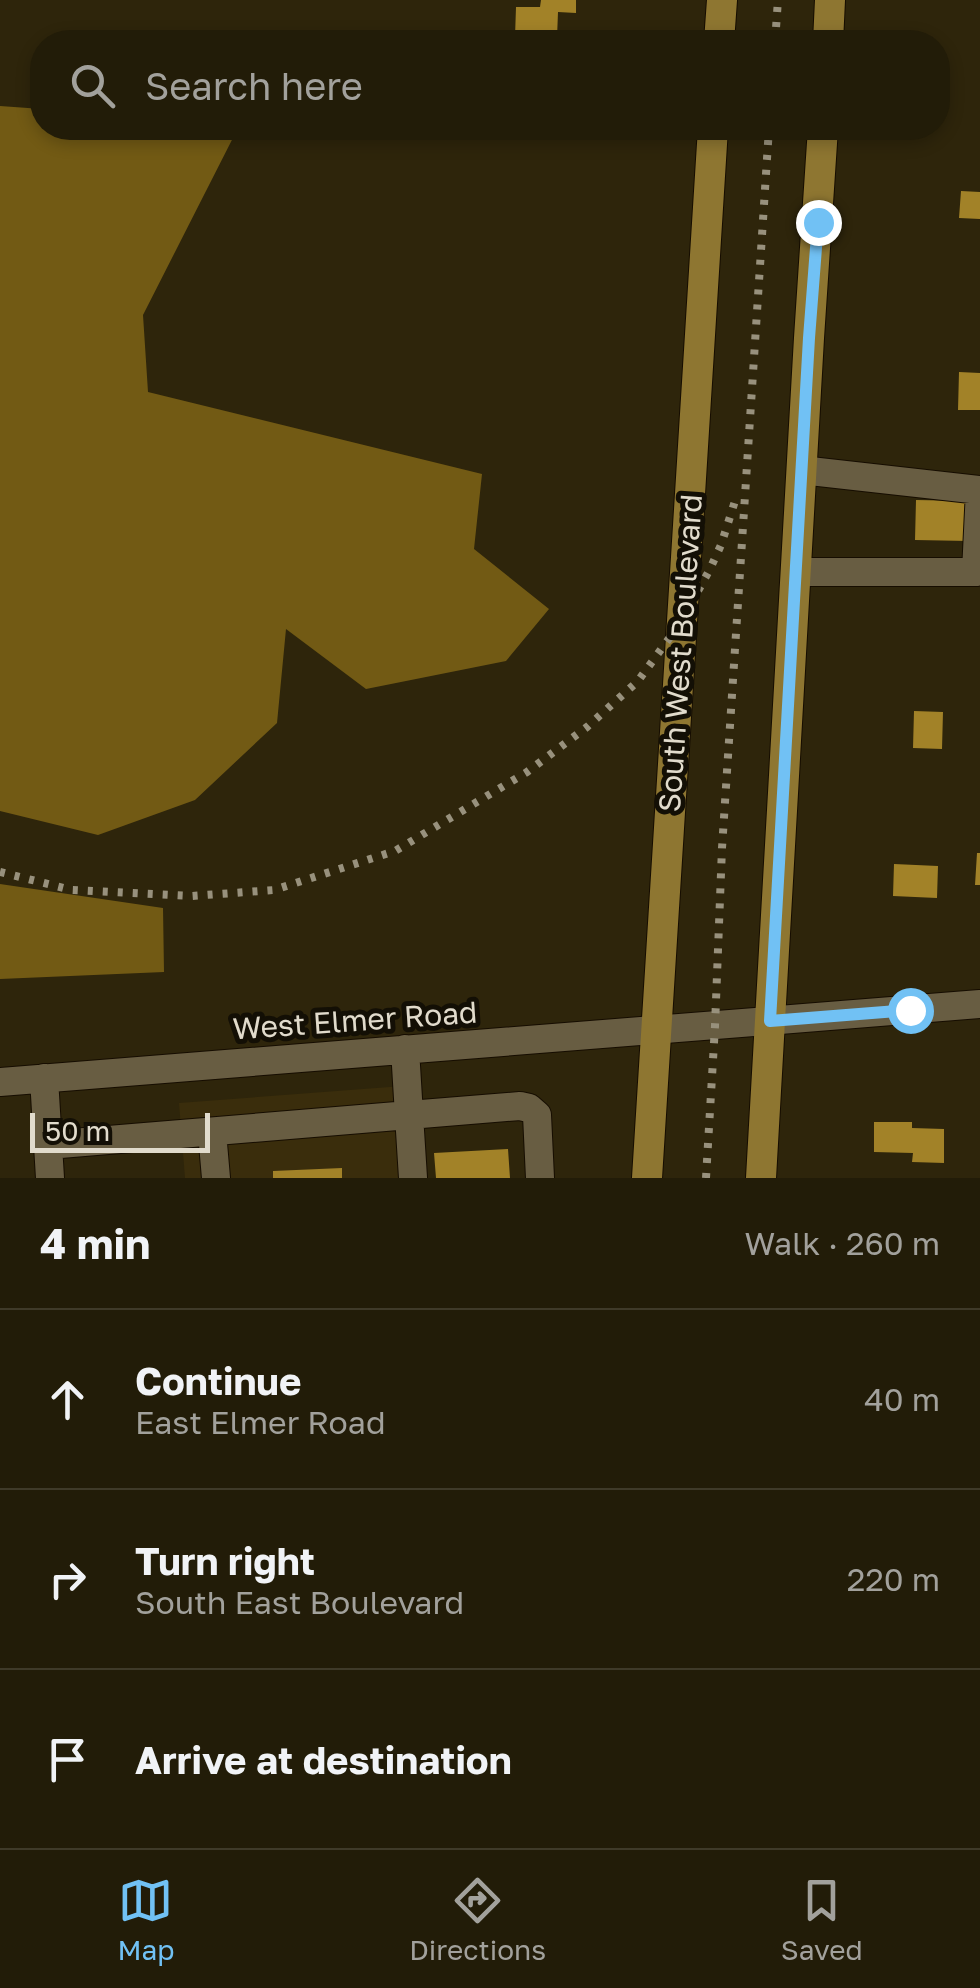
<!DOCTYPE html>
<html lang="en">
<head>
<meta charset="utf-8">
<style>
	:root { --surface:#221c08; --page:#2e2916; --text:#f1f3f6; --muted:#a2a19c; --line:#3f3a29; --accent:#71c1f4 }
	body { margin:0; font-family:"Golos Text",sans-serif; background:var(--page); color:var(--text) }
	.scale { position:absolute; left:30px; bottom:25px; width:180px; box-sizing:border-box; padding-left:10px; border:5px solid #e1dbcc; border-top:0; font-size:28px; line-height:35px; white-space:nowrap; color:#e1dbcc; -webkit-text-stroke:8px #130f05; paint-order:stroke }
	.stop { position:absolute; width:30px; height:30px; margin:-22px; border:8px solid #71c1f4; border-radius:50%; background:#fff }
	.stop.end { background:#71c1f4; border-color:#fff; box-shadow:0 2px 10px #0008 }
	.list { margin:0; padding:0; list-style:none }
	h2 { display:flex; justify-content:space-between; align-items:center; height:130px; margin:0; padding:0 40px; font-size:42px }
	h2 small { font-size:32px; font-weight:400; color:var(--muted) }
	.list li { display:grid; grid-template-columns:65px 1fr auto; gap:30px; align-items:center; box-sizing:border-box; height:180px; padding:0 40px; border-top:2px solid var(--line) }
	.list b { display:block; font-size:38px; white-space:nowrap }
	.list p { margin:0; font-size:32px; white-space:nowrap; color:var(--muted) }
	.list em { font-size:32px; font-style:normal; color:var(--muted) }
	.icon { flex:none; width:55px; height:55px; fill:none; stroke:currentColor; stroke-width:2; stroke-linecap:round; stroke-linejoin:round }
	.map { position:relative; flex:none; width:980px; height:1178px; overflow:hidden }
	.search { position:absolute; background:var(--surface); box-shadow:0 5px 15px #0003; left:30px; right:30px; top:30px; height:110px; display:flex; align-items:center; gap:25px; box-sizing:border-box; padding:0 35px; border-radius:40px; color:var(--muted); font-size:38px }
	.sheet { height:670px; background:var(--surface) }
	nav { display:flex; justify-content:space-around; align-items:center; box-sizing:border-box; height:140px; border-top:2px solid var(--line); background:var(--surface); font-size:28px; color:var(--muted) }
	nav a { display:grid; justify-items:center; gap:5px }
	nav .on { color:var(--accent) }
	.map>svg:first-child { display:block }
	.built { fill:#3a2d0c }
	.forest { fill:#725a14 }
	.building { fill:#a28228 }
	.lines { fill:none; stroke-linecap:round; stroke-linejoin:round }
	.minor-casing { stroke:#160d00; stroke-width:30 }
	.major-casing { stroke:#160d00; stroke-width:32 }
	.minor { stroke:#685d42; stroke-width:28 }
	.major { stroke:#8e7631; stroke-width:30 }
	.rail { stroke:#98917d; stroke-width:8; stroke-dasharray:5 10; stroke-linecap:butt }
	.route { stroke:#71c1f4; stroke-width:12 }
	.labels { text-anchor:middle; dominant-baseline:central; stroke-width:10; stroke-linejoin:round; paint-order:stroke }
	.street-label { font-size:30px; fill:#e1dbcc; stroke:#130f05 }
</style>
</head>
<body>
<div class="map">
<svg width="980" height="1178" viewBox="0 0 980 1178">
	<rect width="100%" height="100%" fill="#2e250b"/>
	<path class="built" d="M403,1086L410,1178H185L179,1103Z"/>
	<path class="forest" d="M0,106L42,109V128H238L143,315L148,392L482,474L474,549L549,609L506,661L366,689L286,629L277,723L195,800L98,835L0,811Z
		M0,884L163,908L164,972L0,979Z"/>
	<path class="building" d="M541,0H576V13L558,12L557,38L515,37L516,7H540Z
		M539,128H571L570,138L539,137Z
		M961,191L980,192V219L959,218Z
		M959,372L980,373V410H958Z
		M916,500L970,501L969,541L915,540Z
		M914,711L943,712L942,749L913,748Z
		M977,853H980V885H975Z
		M894,864L938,866L937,898L893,896Z
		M874,1122H912V1128L944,1129V1163L912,1162L913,1153L874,1152Z
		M508,1149L510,1178H436L434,1153Z
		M342,1168V1178H273V1171Z"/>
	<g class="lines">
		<defs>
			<path id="minor" d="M795,572H976L980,490L801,470
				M44,1078L48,1145L409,1115L405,1049
				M0,1082C326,1053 653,1031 980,1004
				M212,1132L216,1178
				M48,1145L50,1178
				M413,1178L409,1115L520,1106L529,1108L537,1115L540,1178"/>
			<path id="major" d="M719,42L722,0
				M828,42L830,0
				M647,1178L713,128
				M761,1178L809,338L823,128"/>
		</defs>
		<use href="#minor" class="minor-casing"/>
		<use href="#major" class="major-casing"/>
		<use href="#minor" class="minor"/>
		<use href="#major" class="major"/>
		<path class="rail" d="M775,42L778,0
			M0,872L72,890L192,896L274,890L395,851L527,772L587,727L638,681L681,622L710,569L721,545L735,501
			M706,1178L715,1026L722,848L769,128"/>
	</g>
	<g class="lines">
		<path class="route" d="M818,222L809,338L770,1021L910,1010"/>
	</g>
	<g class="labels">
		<g class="street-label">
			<text transform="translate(680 653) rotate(-86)">South West Boulevard</text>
			<text transform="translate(355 1020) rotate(-4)">West Elmer Road</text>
		</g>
	</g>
</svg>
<div class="scale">50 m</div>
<div class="stop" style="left:910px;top:1010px"></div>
<div class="stop end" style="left:818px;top:222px"></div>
<div class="search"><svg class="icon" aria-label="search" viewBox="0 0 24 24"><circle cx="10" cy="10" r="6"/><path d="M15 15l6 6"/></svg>Search here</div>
</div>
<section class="sheet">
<h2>4 min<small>Walk · 260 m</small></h2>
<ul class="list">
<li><svg class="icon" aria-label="ahead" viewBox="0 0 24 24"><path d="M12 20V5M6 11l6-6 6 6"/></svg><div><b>Continue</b><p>East Elmer Road</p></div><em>40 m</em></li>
<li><svg class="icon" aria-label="right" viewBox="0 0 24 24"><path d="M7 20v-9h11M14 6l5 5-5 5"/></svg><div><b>Turn right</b><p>South East Boulevard</p></div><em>220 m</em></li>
<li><svg class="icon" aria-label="arrive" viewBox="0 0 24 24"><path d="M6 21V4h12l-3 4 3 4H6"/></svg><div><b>Arrive at destination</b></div></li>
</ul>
</section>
<nav>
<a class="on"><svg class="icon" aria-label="map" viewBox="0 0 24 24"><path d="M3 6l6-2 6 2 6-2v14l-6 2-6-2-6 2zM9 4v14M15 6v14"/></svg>Map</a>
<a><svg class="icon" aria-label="directions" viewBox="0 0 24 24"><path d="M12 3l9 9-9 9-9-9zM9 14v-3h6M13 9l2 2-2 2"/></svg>Directions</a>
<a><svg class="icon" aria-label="saved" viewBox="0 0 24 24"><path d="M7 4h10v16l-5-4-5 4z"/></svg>Saved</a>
</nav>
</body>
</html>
